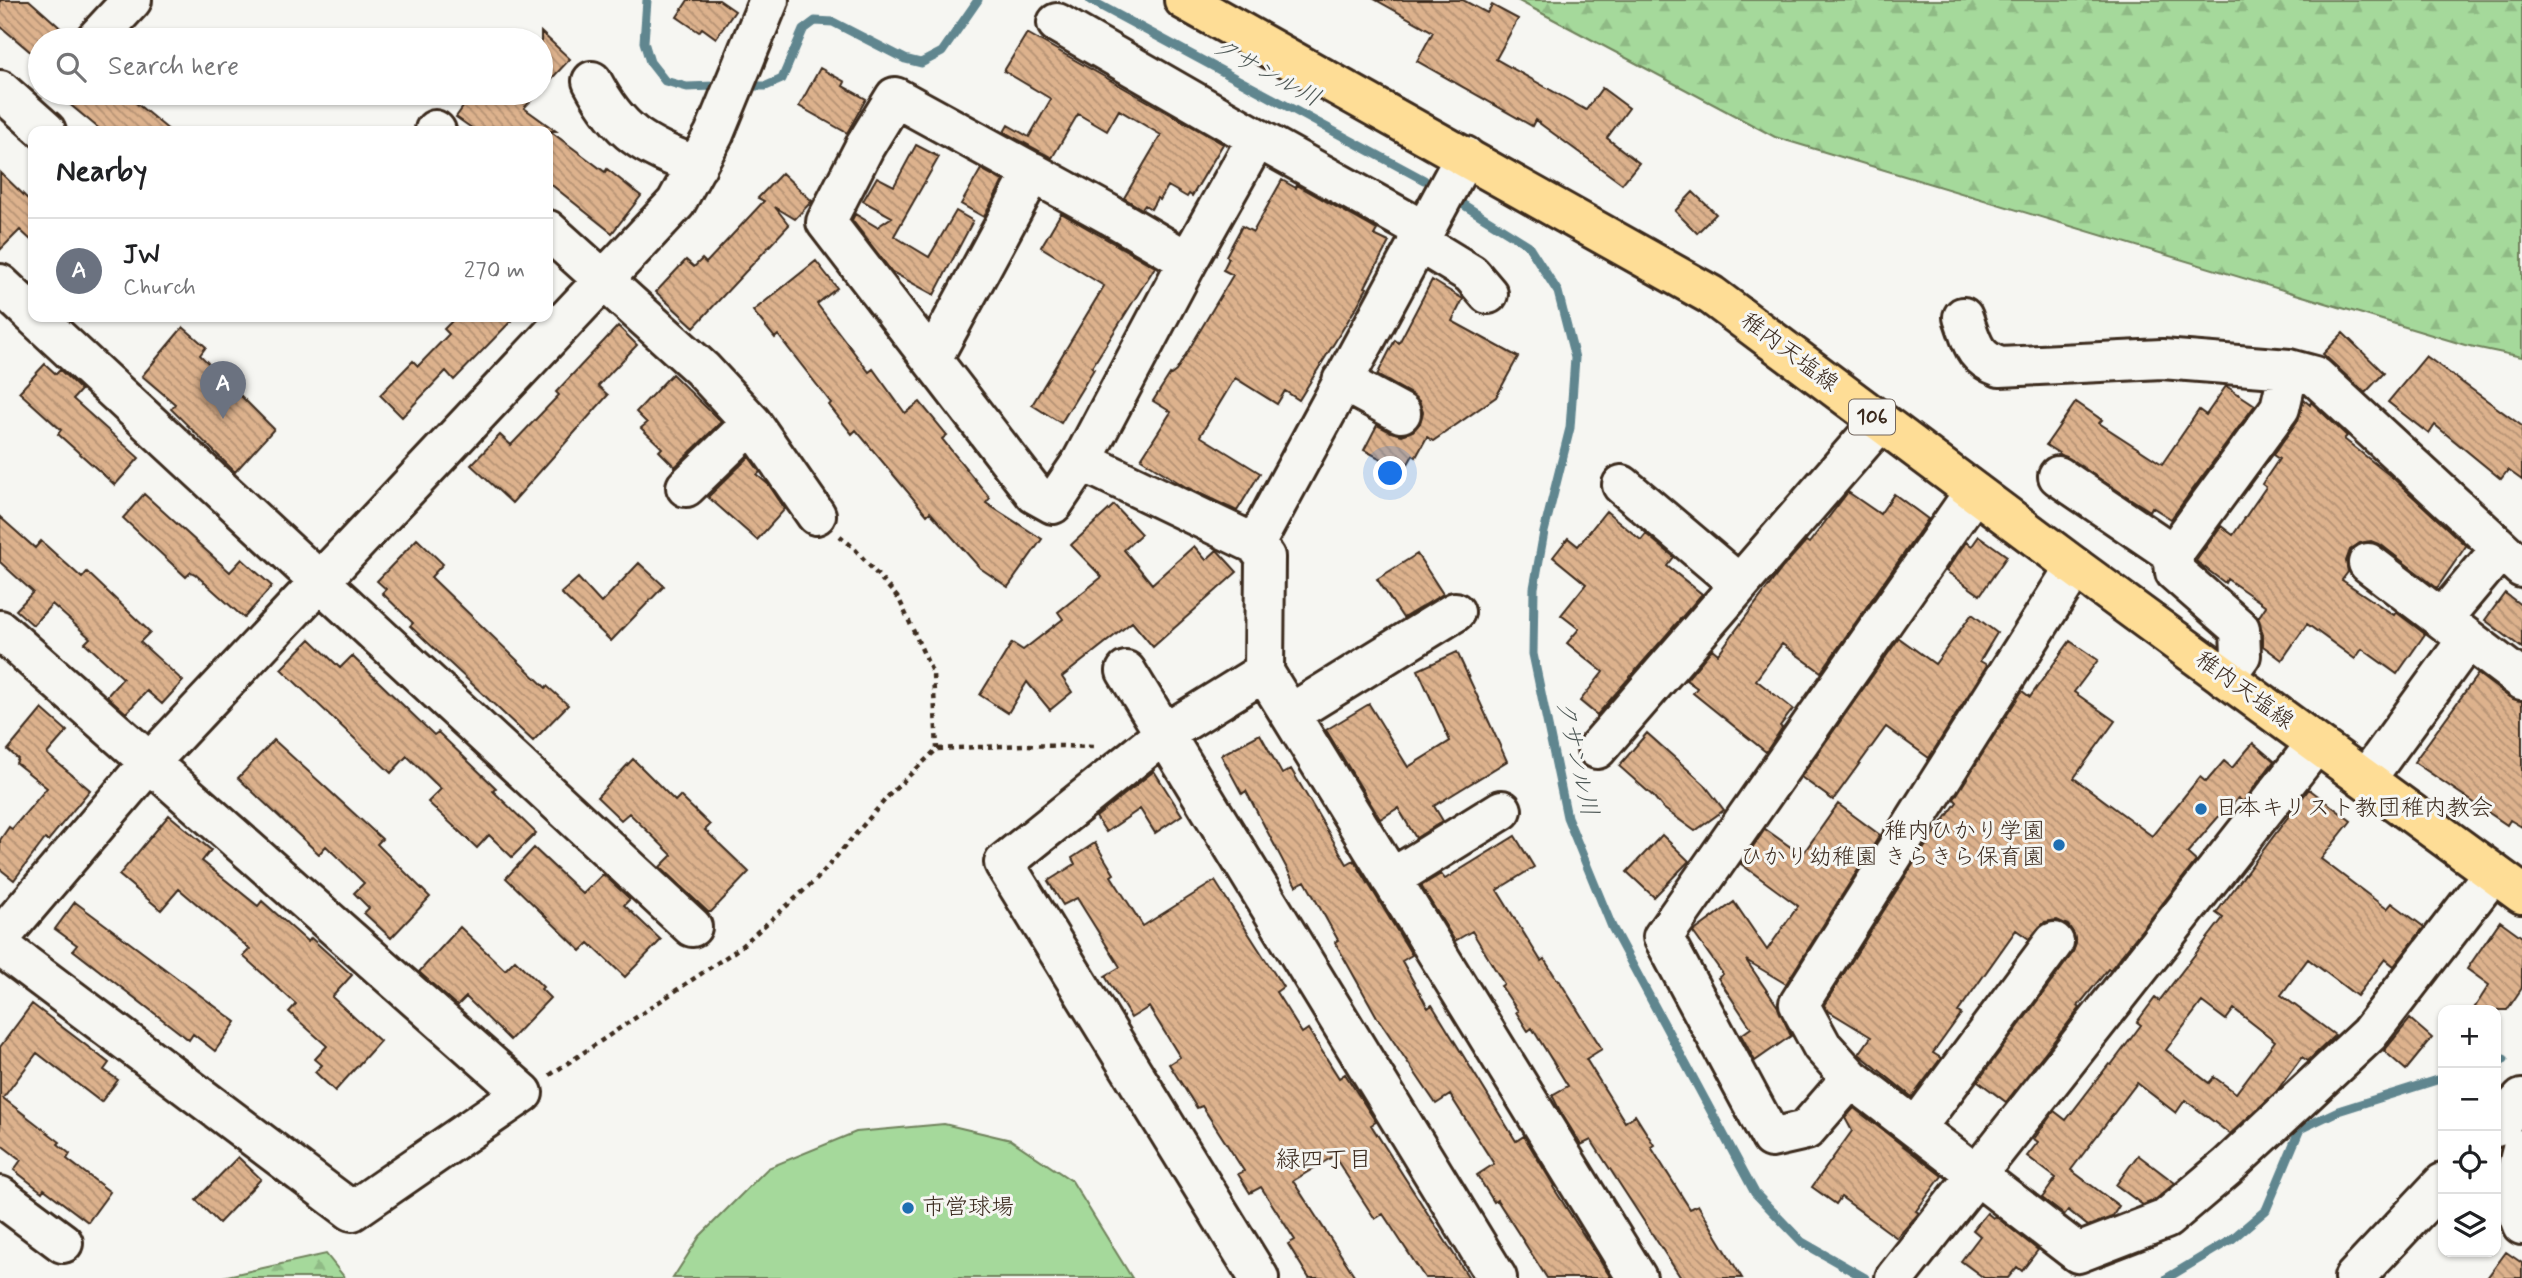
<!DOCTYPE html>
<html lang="en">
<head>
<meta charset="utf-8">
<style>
	:root { --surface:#fff; --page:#f6f6f6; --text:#202124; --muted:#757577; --line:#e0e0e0; --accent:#0f766e }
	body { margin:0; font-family:Mynerve,"Klee One",sans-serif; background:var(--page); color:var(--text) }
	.controls { position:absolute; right:21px; bottom:21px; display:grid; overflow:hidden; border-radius:14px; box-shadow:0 2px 5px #0004 }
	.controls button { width:63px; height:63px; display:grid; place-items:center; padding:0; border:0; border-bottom:2px solid var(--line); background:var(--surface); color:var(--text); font:35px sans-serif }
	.you { position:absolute; left:1391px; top:474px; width:24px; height:24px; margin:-18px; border:5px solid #fff; border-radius:50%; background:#1a73e8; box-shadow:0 0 0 10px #1a73e833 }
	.badge { display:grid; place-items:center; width:46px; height:46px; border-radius:50%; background:var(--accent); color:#fff; font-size:23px; font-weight:700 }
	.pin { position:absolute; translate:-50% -58px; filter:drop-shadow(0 2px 4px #0008) }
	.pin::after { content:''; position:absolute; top:37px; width:24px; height:21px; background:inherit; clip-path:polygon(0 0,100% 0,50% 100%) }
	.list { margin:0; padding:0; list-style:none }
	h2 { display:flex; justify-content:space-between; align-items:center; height:91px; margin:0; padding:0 28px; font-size:30px }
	h2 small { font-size:23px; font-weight:400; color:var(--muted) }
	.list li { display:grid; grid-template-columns:46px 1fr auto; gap:21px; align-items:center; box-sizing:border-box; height:105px; padding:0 28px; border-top:2px solid var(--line) }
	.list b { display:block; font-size:26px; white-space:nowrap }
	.list p { margin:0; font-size:23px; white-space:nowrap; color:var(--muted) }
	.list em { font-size:23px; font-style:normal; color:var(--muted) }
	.icon { flex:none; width:38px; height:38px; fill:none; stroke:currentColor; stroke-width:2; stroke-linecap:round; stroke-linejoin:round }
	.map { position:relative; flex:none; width:2522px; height:1278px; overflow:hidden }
	.search { position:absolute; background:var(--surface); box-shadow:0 2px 5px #0004; left:28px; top:28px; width:525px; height:77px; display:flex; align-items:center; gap:18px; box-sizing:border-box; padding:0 24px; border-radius:38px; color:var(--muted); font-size:26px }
	.panel { position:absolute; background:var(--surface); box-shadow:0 2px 5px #0004; left:28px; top:126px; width:525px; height:196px; border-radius:14px }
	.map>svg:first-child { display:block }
	.grass { fill:#a5d99b; stroke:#70825c; stroke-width:2 }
	.forest { fill:url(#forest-firs); stroke:#70825c; stroke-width:2 }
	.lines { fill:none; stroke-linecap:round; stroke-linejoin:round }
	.stream { stroke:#61868f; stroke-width:9 }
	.building { fill:url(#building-back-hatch); stroke:#3b2a1e; stroke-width:2; fill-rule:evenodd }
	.minor-casing { stroke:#3b2a1e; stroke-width:44 }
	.major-casing { stroke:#3b2a1e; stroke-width:44 }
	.path { stroke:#3b2a1e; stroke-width:4.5; stroke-dasharray:5 5; stroke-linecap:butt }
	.minor { stroke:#f6f6f2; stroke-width:38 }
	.major { stroke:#fedd96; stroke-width:38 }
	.poi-dot { fill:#1f6fb2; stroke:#f6f6f2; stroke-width:2.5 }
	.labels { text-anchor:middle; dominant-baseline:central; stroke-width:6; stroke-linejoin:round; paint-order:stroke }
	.shield { fill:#f6f6f2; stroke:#73675e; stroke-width:2 }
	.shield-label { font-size:21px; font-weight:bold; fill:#3b2a1e }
	.street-label { font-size:23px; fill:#3b2a1e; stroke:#f6f6f2 }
	.poi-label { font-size:23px; fill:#3b2a1e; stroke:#f6f6f2; text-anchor:start }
	.water-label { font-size:24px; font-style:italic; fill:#4e5856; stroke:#f6f6f2 }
	.neighbourhood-label { font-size:24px; fill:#3b2a1e; stroke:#f6f6f2 }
</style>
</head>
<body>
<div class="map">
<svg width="2522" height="1278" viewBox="0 0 2522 1278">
	<defs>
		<pattern id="forest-firs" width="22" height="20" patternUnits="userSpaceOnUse" patternTransform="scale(1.75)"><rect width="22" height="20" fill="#a5d99b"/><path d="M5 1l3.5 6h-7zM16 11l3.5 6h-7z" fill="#8fba85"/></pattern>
		<pattern id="building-back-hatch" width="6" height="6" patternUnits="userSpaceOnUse" patternTransform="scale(1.75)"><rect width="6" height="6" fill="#ddb28d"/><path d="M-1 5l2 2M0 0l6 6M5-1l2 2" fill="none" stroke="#b49173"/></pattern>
	</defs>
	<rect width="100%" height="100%" fill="#f6f6f2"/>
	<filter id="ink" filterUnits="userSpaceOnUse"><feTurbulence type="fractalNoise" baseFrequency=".0143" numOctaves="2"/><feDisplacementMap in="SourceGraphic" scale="14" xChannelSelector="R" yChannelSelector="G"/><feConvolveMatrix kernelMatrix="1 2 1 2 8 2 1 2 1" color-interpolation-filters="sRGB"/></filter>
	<g filter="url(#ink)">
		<path class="grass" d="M944,1124L1011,1140L1072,1181L1132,1278H673L700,1236L768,1168L856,1132Z"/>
		<path class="forest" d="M1517,0H2522V357L2465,345L1775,137Z
			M326,1254L345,1278H218Z"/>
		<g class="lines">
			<path class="stream" d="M647,0L644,42L650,62L665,81L687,87L714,86
				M1090,0L1424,180
				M753,86H766L782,79L803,30L815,21L833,22L905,59L921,63L942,52L978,0
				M1459,202L1528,245L1558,292L1575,358L1570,428L1544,532L1534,588L1533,654L1567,817L1612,927L1755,1193L1802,1242L1865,1278
				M2496,1062L2504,1059
				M2167,1278L2232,1239L2266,1210L2300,1129L2338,1111L2443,1078"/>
		</g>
		<path class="building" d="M0,0H29L74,40H40V60L0,26Z
			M688,0H719L735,11L716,38L702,28L699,32L677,17Z
			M1376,0H1463L1487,13L1492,5L1518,19L1496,59L1586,110L1602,88L1629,108L1607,138L1639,163L1622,184L1535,120L1532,126L1417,61L1433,32Z
			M541,32L570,59L541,90Z
			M1027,33L1223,144L1192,196L1189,194L1187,197L1168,186L1160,200L1157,198L1151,209L1145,205L1142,209L1124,198L1161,135L1119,110L1107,131L1078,114L1052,158L1004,132L1008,125L1029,137L1051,99L1004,71Z
			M820,68L845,82L843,86L866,99L847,133L799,106Z
			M56,93H124L170,131H102Z
			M473,93H538L524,108L556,131H550L605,172L607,169L641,196L612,233L548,182V131H476L456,117Z
			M916,145L939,157L894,236L929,257L956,211L973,221L934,295L892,272L852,220L855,214L877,227L892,217L863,201L877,177L894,186Z
			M981,169L1003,181L984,217L961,204Z
			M0,172L33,204V242L20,230L0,250Z
			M782,173L812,201L795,219L775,207L789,225L694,327L656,292L686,260L694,267L702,259L706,263L764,201L758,198Z
			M1282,180L1296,188L1297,185L1377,230L1374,235L1389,242L1365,287L1367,288L1357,306L1299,400L1285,391L1277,404L1235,378L1200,436L1260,473L1237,511L1186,487L1141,459L1171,412L1153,401L1170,374L1171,375L1176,371L1233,275L1223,270L1229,258L1226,256L1242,226L1253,232Z
			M1693,192L1716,214L1697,233L1675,211Z
			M1061,213L1155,267L1092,367L1094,369L1061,423L1032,405L1104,286L1041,247Z
			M816,261L837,288L817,304L869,372L873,369L905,413L920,402L947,435L942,439L990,498L986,503L1042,539L1008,587L980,568L930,512L927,515L856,430L852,434L829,405L831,403L778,335L775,338L753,311Z
			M1432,280L1463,299L1452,321L1518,357L1496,397L1433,441L1427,437L1416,457L1413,455L1404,471L1364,450L1377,425L1391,432L1402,435L1413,431L1420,423L1423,412L1419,401L1411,394L1377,375L1395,340L1399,343Z
			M456,317H515L454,380L446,371L402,417L380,395L413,361L418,366L449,334L444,329Z
			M618,326L637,345L598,386L608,395L512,503L471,465L500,435L511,445L559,395L556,392Z
			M183,327L206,347L200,355L274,429L235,472L171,409L175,404L142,376Z
			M2343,333L2384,373L2365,393L2323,354Z
			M2426,356L2522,426V480L2508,470L2501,479L2435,425L2429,434L2388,402Z
			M45,364L56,374L60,370L81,390L73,399L139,458L115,485L58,434L61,430L19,392Z
			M672,374L721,422L675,467L659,451L662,448L641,428L647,423L636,412Z
			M2226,386L2255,405L2171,519L2152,507L2150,511L2046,445L2076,402L2102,420L2099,423L2162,464L2199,410L2206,415Z
			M2304,400L2310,405L2311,402L2347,436L2344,439L2393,478L2466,546L2437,588L2381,545L2371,541L2360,543L2350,550L2346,561L2348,572L2342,580L2394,615L2396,612L2425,634L2397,674L2362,649L2355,659L2307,624L2282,660L2263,646V635L2258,618L2266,606L2227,579L2225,583L2196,561L2221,526L2233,535L2266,487L2262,484L2279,459L2273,455L2298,420Z
			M749,457L760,472L757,475L769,485L785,509L757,540L708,497Z
			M1848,492L1880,514L1894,494L1928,519L1821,672L1782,644L1756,680L1793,709L1780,726L1782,728L1766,752L1693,693L1697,688L1686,680L1712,649L1718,654L1783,567L1806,541L1809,543Z
			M144,494L230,572L242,559L272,586L244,618L195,574L191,572L186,577L123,518Z
			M1114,505L1141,534L1124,550L1152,584L1194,546L1206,560L1217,550L1237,572L1153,647L1132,622L1062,677L1072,692L1050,710L1027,682L1008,713L980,695L1012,643L1023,650L1063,619L1058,612L1102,577L1071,545Z
			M1606,511L1641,540L1646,534L1674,557L1667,566L1702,594L1597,715L1580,701L1603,672L1567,643L1579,629L1561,615L1586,584L1553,557L1568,538L1578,546Z
			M0,517L35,548L41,541L82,578L87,572L150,632L140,642L183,681L162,704L147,691L126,713L107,696L123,678L85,643L90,638L52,604L33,625L16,610L33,592L0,562Z
			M1979,536L2007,556L1980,595L1946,571L1966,542L1972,546Z
			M417,539L443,564L431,577L546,688L547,686L568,705L533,741L410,626L413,623L382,593L386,589L377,581Z
			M1417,554L1443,594L1403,618L1377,579Z
			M639,563L664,586L611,641L561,593L578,578L601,603Z
			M2505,593L2522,606V648L2485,620Z
			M1972,614L1997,633L1980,661L1987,665L1929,758L1886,727L1833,800L1801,777L1899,638L1935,664Z
			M310,639L340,668L352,656L434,735L438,732L496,788L493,791L536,833L512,857L489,835L477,848L428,802L441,789L407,756L391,773L281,669Z
			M2070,641L2098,660L2074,692L2115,721L2074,778L2152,836L2200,777L2206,782L2224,761L2232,768L2253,743L2274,761L2243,802L2238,798L2223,817L2220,815L2187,853L2196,861L2110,970L2108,969L2078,1006L2080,1008L2006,1102L1978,1081L2072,954L2076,944L2074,934L2068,925L2057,920L2045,922L2029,939L2016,930L1958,1012L1961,1014L1933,1053L1941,1058L1912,1097L1859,1054L1871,1037L1827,1010L1824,1005L1917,858L1957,802L1954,799L2022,691L2030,697Z
			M1457,652L1507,761L1434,806L1443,821L1416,838L1398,808L1380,819L1326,730L1369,704L1408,767L1450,741L1418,670Z
			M2478,674L2509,697L2522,701V827L2510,820L2507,825L2414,762Z
			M42,709L67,731L47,754L90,790L48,841L45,839L14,880L0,869V840L9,827L12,829L47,788L16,763L18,759L8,750Z
			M1647,733L1704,784L1724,810L1695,831L1663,808L1654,797L1619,766Z
			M1260,734L1282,774L1291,769L1347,864L1354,860L1412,955L1402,961L1428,1008L1432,1005L1516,1141L1524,1136L1554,1186L1553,1187L1611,1278H1547L1497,1200L1494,1202L1477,1175L1494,1164L1450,1095L1436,1104L1377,1017L1335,942L1338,940L1305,881L1296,886L1246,791L1242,794L1221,755Z
			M274,740L382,839L377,844L430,897L391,938L364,913L369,908L354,893L364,883L326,846L319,854L238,778Z
			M633,759L675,801L680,796L710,825L705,830L749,872L711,912H708L660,867L672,855L629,813L621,820L597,797Z
			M1154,771L1182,815L1155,833L1140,809L1106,832L1096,817Z
			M2309,789L2351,821L2321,859L2387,909L2392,903L2424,927L2394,966L2385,959L2357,996L2308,959L2281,995L2335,1035L2308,1061L2302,1057L2276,1092L2230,1134L2185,1100L2176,1113L2137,1083L2071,1170L2119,1206L2112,1217L2088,1226L2068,1210L2064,1215L2042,1198L2056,1178L2027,1156L2038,1142L2034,1139L2054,1111L2066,1120L2109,1064L2111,1065L2141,1025L2137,1022L2155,998L2159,1001L2223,918L2216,913ZM2202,1002L2226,1020L2234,1009L2275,1041L2236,1093L2214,1077L2209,1083L2166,1050Z
			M1838,804L1880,835L1786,984L1746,960L1778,1007L1791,1036L1755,1061L1741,1035L1751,1028L1718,978L1723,974L1693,932L1734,902L1767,950L1798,906L1741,864L1765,829L1802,855Z
			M169,815L211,850L202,861L258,906L262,901L308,942L311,938L352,975L332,997L380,1041L335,1091L315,1072L322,1065L315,1059L327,1046L289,1012L296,1004L243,956L250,949L179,889L161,910L119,875Z
			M1662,835L1689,861L1654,897L1627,872Z
			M1515,836L1534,867L1497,890L1541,961L1544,959L1558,981L1559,980L1602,1049L1586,1059L1625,1122L1635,1115L1654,1145L1651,1147L1690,1209L1698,1205L1742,1278H1681L1591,1140L1581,1145L1560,1111L1552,1095L1568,1086L1532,1028L1528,1031L1516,1012L1518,1011L1501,986L1504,984L1472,931L1455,941L1421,886L1441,874L1445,879Z
			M1095,843L1114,874L1111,876L1143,926L1215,881L1283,987L1276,992L1302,1033L1308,1029L1339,1078L1345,1074L1376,1122L1371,1125L1469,1278H1425L1383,1214L1375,1219L1334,1156L1293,1181L1356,1278H1309L1288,1244L1295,1240L1261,1187L1250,1193L1238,1174L1244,1171L1202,1106L1197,1108L1169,1064L1180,1057L1149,1007L1131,1018L1105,976L1120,967L1077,898L1063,905L1048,881L1075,864L1072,858Z
			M534,848L583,894L603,874L630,899L624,905L661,940L625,977L589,943L581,951L506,878Z
			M75,902L236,1022L215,1051L193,1034L189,1040L73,950L77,945L55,929Z
			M2500,921L2522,937V988L2507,1010H2473L2489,985L2467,969Z
			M460,927L505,970L515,960L543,987L541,989L550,998L510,1040L466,997L457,1006L419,972Z
			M32,1004L109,1063L104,1070L118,1080L101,1102L37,1053L3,1098L60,1142L58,1144L70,1154L67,1159L110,1192L88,1222L44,1189L42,1192L14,1170L21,1160L0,1144V1047Z
			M2410,1019L2432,1038L2406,1070L2384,1051Z
			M1854,1108L1942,1176L1916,1211L1919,1213L1897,1238L1841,1197L1836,1204L1812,1187L1852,1131L1845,1118Z
			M2138,1155L2175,1183L2155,1200L2143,1205L2116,1185Z
			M238,1157L261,1179L219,1223L196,1200Z
			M1987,1213L1993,1218L1995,1216L2038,1250L2022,1271L2017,1267L2008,1278H1984L1961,1261L1980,1236L1973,1230Z
			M2506,1252L2522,1263V1278H2487Z"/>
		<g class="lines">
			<defs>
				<path id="minor" d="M1057,23L1257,138L1423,230
					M95,40L132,0
					M592,81C620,134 643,145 697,166
					M0,90L46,131
					M435,130L436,131
					M1465,156L1255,544L1265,557L1264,672L1637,1278
					M548,230L702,369L752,423L816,515
					M1417,241L1471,274L1488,294
					M1188,261L1110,215L895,97L865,146L826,222L1035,494L1053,504L1082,461L1255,544
					M0,284L33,315
					M35,317L692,927
					M1963,317C1972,342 1973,357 2000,367L2162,359L2289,369L2315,376L2522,568
					M932,359L1033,172
					M1342,381L1401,413
					M1082,461L1188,261L1257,138
					M2058,476L2173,554
					M1622,485L1739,584
					M686,487L752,423
					M2368,563L2522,680
					M2075,567L1799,1004L1822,1046L1851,1078L2078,1253L2166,1219L2227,1167L2369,1034L2493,873
					M2442,619L2500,550
					M0,630L523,1093L352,1211L0,946
					M1126,671L1497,1278
					M2225,677L2241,655L2240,629L2175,572L2173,554L2280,408L2289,369
					M1290,714L1455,612
					M1597,749L1880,422
					M2366,779L2467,640
					M1391,879L1502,810
					M0,938L149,763L676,203L714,134L769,0
					M1851,1078L1806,1130L1771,1138L1663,937L1974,492
					M2496,1127L2522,1099
					M1916,1128L2054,942
					M2522,1149C2515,1179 2509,1195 2522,1225
					M0,1196L63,1243
					M1259,1278L1004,863L1164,734L1264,672
					M1895,1278L2316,744
					M2354,1278L2443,1183"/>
				<path id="major" d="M1184,0L1711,295L2075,567L2522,894"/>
			</defs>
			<use href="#minor" class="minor-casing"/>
			<use href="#major" class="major-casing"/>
			<path class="path" d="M840,536L854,548L899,599L933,674L937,749
				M550,1075L738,949L817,879L891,793L937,749L1024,745L1095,747"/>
			<use href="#minor" class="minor"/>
			<use href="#major" class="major"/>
		</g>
	</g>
	<g class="poi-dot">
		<circle cx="2201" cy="809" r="7"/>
		<circle cx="2059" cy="845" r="7"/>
		<circle cx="908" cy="1208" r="7"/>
	</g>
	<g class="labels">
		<rect class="shield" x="1849" y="399.5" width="46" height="35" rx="5"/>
		<g class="shield-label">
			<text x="1872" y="417">106</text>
		</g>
		<g class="street-label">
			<text transform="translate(1789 353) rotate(37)">稚内天塩線</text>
			<text transform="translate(2244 691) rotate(36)">稚内天塩線</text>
		</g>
		<g class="poi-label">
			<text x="2215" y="809">日本キリスト教団稚内教会</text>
			<text x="2045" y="832" text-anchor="end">稚内ひかり学園<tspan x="2045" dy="26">ひかり幼稚園 きらきら保育園</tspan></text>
			<text x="922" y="1208">市営球場</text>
		</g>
		<g class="water-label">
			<text transform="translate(1266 73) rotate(28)">クサンル川</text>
			<text transform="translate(1576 758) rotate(77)">クサンル川</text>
		</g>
		<g class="neighbourhood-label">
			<text x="1324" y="1160">緑四丁目</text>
		</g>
	</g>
</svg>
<div class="controls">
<button>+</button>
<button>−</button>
<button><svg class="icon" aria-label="locate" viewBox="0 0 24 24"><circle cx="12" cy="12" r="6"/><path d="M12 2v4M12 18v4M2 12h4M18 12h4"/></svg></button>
<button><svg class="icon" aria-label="layers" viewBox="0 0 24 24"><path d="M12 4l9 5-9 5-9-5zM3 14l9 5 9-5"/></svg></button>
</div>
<div class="you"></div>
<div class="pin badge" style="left:223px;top:419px;background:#6b7280">A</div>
<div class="search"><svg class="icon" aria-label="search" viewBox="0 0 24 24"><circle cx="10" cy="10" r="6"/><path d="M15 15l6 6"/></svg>Search here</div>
<section class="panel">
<h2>Nearby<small></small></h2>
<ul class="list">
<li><span class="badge" style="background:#6b7280">A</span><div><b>JW</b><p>Church</p></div><em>270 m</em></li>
</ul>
</section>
</div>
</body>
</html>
